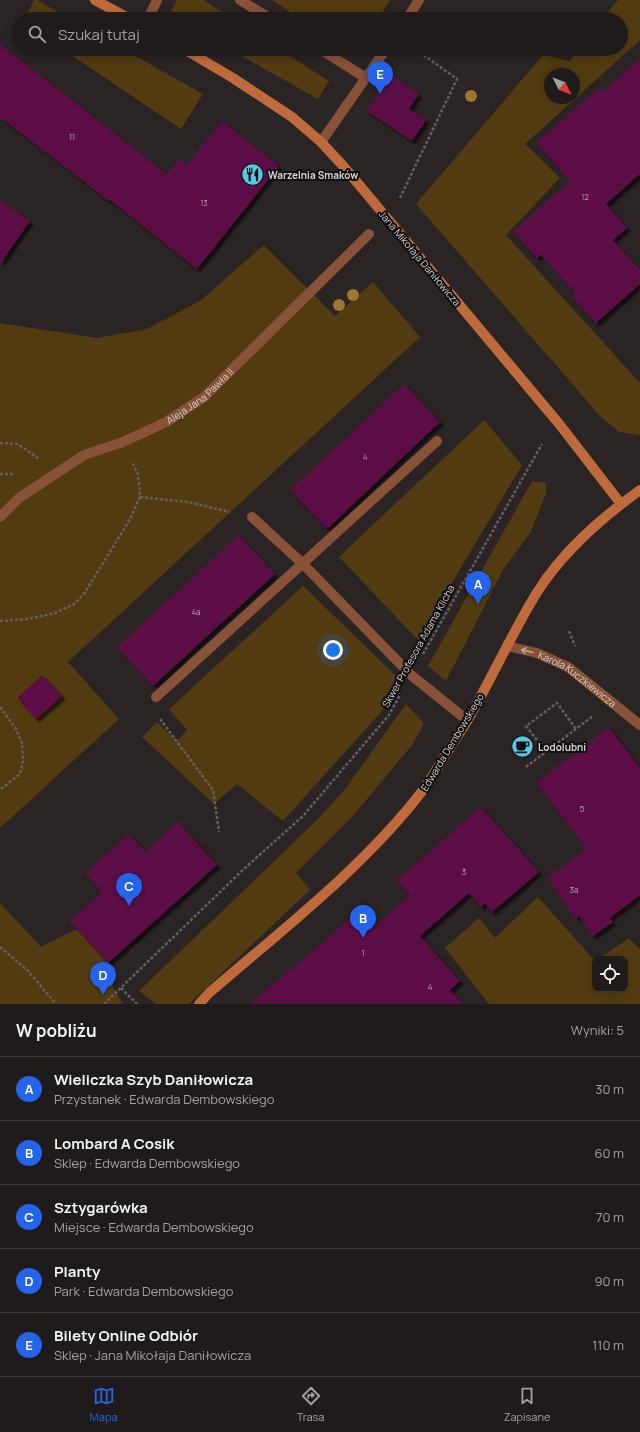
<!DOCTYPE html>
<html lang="pl">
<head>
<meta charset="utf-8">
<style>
	:root { --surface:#201b1b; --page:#282424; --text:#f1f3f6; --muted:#a2a1a3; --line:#3d393a; --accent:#2563eb }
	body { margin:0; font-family:Manrope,sans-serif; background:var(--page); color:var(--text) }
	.controls { position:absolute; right:12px; bottom:12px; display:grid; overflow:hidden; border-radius:8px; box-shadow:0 2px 10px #0003 }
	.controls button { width:36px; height:36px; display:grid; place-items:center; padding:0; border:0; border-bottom:1px solid var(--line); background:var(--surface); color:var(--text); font:20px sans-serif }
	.compass { position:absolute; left:544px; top:68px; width:36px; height:36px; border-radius:50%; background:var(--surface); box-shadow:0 2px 10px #0003; rotate:132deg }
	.you { position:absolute; left:333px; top:650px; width:14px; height:14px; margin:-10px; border:3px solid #fff; border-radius:50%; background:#1a73e8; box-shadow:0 0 0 6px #1a73e833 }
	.badge { display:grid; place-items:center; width:26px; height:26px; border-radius:50%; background:var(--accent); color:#fff; font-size:13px; font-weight:700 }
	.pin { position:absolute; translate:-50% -33px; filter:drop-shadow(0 1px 2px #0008) }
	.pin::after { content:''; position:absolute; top:21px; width:14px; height:12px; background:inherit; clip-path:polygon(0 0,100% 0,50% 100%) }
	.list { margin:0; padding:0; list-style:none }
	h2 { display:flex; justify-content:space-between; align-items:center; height:52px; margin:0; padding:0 16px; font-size:17px }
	h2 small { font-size:13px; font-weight:400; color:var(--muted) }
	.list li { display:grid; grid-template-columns:26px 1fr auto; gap:12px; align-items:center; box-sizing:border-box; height:64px; padding:0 16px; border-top:1px solid var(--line) }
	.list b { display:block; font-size:15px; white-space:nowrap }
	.list p { margin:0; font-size:13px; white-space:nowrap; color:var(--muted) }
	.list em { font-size:13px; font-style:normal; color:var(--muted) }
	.icon { flex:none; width:22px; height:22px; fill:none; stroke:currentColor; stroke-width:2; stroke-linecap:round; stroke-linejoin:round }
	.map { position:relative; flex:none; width:640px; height:1004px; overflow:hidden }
	.search { position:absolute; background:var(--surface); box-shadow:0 2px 10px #0003; left:12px; right:12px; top:12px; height:44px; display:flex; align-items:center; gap:10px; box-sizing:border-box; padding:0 14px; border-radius:22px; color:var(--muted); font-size:15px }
	.sheet { height:372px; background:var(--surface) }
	nav { display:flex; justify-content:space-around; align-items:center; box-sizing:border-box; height:56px; border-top:1px solid var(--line); background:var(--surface); font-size:11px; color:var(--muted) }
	nav a { display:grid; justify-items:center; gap:2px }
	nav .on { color:var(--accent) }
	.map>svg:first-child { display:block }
	.green { fill:#523b11; fill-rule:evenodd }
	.building { fill:#5c1144; filter:url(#shadow) }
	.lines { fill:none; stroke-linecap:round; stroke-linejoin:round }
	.path { stroke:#656060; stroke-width:2.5; stroke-dasharray:3 2; stroke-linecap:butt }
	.lane { stroke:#875237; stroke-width:10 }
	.street { stroke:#875237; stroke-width:10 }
	.secondary { stroke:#be6a3d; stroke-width:10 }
	.tree { fill:#9d7633 }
	.oneway { stroke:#bba69c }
	.labels { text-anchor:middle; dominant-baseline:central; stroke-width:4; stroke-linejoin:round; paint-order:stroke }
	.number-label { font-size:8px; fill:#b8a2af }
	.poi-label { font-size:10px; font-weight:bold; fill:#d7d3d3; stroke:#100e0e; text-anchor:start }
	.street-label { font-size:10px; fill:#d7d3d3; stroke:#100e0e }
</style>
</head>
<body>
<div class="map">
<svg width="640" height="1004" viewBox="0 0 640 1004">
	<defs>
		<filter id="shadow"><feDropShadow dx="3.5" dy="3.5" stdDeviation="1" flood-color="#0009"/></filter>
	</defs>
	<rect width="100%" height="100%" fill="#2a2424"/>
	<path class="green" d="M34,0H37L71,19H25Z
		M177,0H204L233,19H176L169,15Z
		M272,0H390L378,19H301Z
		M618,0H640V40L525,144L560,178L506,235L640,383V435L619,432L600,416L416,204L543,55L570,61L579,49H621V19H602ZM550,74H574V98H550Z
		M62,49H123L203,94L181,129Z
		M229,49H279L329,81L318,99Z
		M264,245L335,316L373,282L420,337L68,662L119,719L0,828V323L97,338L147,329L200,301Z
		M484,420L522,465L418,640L339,557Z
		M532,481L546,483V493L531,532L504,568L446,681L428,666Z
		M303,586L397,677L382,711L283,821L237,784L214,804L142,737L157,722L177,741L187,730L169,709Z
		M406,704L424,724L412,745L353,816L296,873L310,890L189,1004H156L139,991L319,818L345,789Z
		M538,897L595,961V989H625V959H598L629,938L640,949V1004H489L445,948L479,918L495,938Z
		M0,903L41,947L77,929L108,963L107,977L123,1004H0Z"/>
	<path class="building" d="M0,44L167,174L179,159L187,165L222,121L279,166L197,269L110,200L109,201L0,117Z
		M640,58V174L606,204L627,228L613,240L640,270V284L596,323L572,297L576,294L541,255L537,258L513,232L570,181L536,143L599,88L603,92Z
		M391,75L419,94L409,109L426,120L412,141L367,111Z
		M0,200L30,221L0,264Z
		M404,384L440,422L327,529L290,490Z
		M239,535L275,574L153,686L117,647Z
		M42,675L62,696L36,719L17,698Z
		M609,727L640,768V895L610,918L613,922L593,936L579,916L576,919L547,878L587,849L536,783Z
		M481,807L539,872L492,912L485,903L481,907L469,893L420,936L460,981L450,990L463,1004H250L357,913L371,930L410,895L397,880Z
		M178,822L217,865L108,963L70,921L102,892L85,873L129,834L145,852Z"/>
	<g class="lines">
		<path class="path" d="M400,198L457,79L415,49
			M0,443L18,444L39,459
			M0,474H14
			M140,497L188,502L230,512
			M0,621L27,619L55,613L74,604L84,594L129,521L140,497L138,474L132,462
			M569,631L575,646
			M423,654L542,444
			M0,707L16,729L22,743L23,762L20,774L0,790
			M160,719L213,790L219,832
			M546,752L526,726L557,703L576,729
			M526,767L593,716
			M0,947L28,971L56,1004
			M121,988L137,1004
			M104,1004L246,867L302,817L389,715L400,695"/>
		<g class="lane">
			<path d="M252,517L303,564L411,675L467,720"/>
			<path id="s1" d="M507,646L537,653L568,667L640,725"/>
			<path d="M156,697L437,441"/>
		</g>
		<g class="street">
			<path d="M240,0L271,19"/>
			<path d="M148,19L157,0"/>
			<path d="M407,19L419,0"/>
			<path d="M320,49L366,78"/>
			<path d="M321,142L386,49"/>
			<path id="s2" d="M0,517L19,498L84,455L123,442L166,422L204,397L369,234"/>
		</g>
		<path class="secondary" d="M95,0L130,19
			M184,49L233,78L292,117L321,142L345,168L560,425L621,504
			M199,1004L209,993C282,930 364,867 423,790C431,779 438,767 445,756C452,744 460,733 467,721C491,680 511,635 536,594C562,552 600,519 640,490"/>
	</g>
	<g class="tree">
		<circle cx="471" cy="96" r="6"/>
		<circle cx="353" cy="295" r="6"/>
		<circle cx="339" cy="305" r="6"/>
	</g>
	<defs><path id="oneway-shaft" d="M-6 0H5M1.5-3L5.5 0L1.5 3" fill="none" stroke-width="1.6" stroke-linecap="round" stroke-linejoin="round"/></defs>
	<use class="oneway" href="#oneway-shaft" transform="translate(527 651) rotate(-166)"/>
	<defs>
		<symbol id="restaurant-disc" viewBox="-11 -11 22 22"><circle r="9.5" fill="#58c8e4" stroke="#100e0e"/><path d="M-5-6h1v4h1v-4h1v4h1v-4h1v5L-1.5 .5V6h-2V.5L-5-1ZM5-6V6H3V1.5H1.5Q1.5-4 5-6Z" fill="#111"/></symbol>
		<symbol id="cafe-disc" viewBox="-11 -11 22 22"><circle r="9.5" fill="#58c8e4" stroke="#100e0e"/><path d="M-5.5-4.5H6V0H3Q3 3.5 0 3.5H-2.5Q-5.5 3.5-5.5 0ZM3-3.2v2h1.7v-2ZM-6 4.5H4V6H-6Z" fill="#111"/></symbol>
	</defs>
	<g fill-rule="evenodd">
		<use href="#restaurant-disc" x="240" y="162" width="25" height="25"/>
		<use href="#cafe-disc" x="510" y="734" width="25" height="25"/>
	</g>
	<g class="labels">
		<g class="number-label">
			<text x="72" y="136">11</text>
			<text x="585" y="196">12</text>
			<text x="204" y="202">13</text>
			<text x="365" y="456">4</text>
			<text x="196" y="611">4a</text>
			<text x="582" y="808">5</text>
			<text x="464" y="871">3</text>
			<text x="574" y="889">3a</text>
			<text x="363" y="952">1</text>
			<text x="430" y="986">4</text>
		</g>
		<g class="poi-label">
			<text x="268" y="175">Warzelnia Smaków</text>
			<text x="538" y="747">Lodolubni</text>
		</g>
		<g class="street-label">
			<text transform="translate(420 258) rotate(50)">Jana Mikołaja Daniłowicza</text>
			<text stroke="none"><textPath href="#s2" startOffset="236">Aleja Jana Pawła II</textPath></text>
			<text transform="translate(418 646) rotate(-61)">Skwer Profesora Adama Klicha</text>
			<text stroke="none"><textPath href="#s1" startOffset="79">Karola Kuczkiewicza</textPath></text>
			<text transform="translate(452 742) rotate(-59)">Edwarda Dembowskiego</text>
		</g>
	</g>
</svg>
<div class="controls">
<button><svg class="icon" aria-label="locate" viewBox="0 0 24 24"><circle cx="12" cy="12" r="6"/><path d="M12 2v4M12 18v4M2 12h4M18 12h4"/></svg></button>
</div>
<svg class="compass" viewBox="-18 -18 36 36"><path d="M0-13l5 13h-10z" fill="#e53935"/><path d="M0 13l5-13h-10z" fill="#a2a1a3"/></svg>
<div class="you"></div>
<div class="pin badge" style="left:478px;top:604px">A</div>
<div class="pin badge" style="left:363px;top:938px">B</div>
<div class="pin badge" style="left:129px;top:906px">C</div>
<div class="pin badge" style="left:103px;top:995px">D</div>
<div class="pin badge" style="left:380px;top:94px">E</div>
<div class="search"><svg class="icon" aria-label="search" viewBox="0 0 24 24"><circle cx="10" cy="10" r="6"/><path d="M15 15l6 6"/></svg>Szukaj tutaj</div>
</div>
<section class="sheet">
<h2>W pobliżu<small>Wyniki: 5</small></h2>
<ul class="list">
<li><span class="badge">A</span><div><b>Wieliczka Szyb Daniłowicza</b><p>Przystanek · Edwarda Dembowskiego</p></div><em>30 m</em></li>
<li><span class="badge">B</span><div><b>Lombard A Cosik</b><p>Sklep · Edwarda Dembowskiego</p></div><em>60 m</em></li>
<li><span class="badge">C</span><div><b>Sztygarówka</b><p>Miejsce · Edwarda Dembowskiego</p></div><em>70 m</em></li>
<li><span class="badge">D</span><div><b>Planty</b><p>Park · Edwarda Dembowskiego</p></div><em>90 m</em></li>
<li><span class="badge">E</span><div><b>Bilety Online Odbiór</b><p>Sklep · Jana Mikołaja Daniłowicza</p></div><em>110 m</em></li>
</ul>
</section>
<nav>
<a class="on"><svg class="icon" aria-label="map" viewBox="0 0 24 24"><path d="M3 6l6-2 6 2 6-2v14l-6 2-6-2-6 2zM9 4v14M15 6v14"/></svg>Mapa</a>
<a><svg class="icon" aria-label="directions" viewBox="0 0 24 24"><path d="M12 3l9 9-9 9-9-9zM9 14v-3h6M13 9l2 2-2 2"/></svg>Trasa</a>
<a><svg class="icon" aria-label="saved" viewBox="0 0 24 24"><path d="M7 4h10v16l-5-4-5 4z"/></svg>Zapisane</a>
</nav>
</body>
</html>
